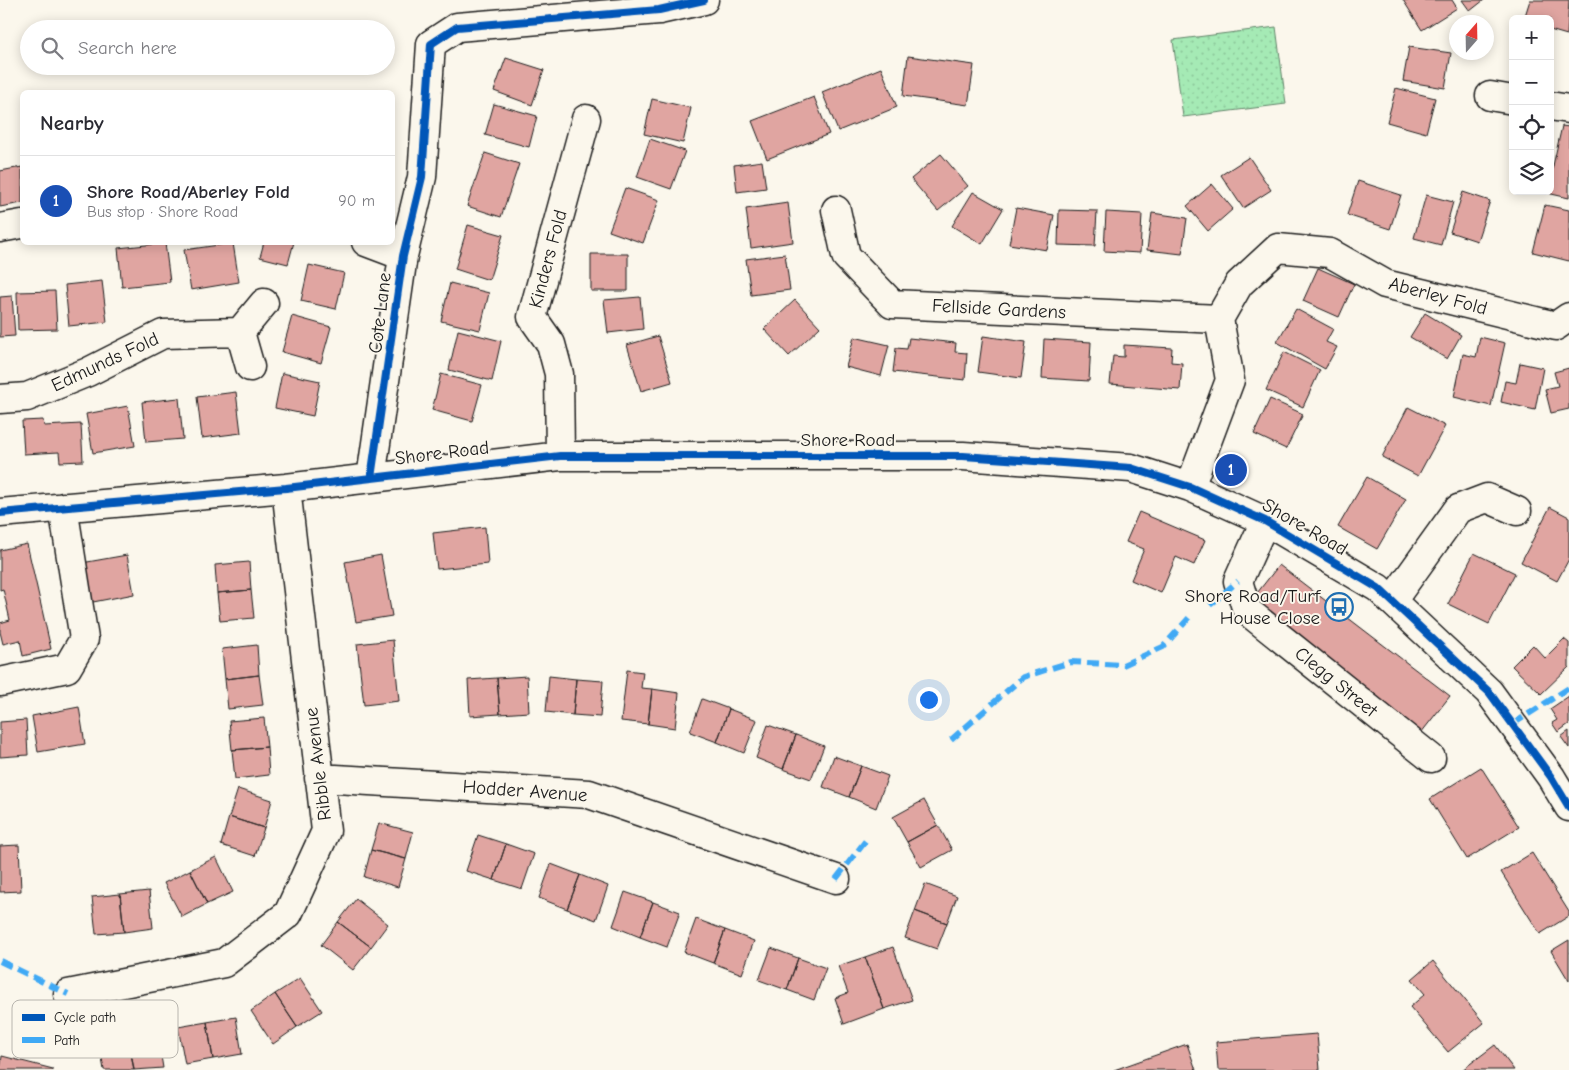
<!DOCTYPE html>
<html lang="en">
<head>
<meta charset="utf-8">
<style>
	:root { --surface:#fff; --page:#f2f2f3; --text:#2b2b33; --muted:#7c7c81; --line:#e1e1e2; --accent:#1f6fb2 }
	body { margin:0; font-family:"Comic Neue",sans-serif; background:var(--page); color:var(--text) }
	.controls { position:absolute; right:15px; top:15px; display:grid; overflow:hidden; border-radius:8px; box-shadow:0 2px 12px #0003 }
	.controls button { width:45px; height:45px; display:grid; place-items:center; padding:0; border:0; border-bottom:1px solid var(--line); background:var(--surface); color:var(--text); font:25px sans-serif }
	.compass { position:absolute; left:1449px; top:15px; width:45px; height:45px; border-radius:50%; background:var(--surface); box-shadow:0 2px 12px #0003; rotate:20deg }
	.you { position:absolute; left:928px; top:699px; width:18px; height:18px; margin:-12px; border:4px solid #fff; border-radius:50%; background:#1a73e8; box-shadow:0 0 0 8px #1a73e833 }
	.badge { display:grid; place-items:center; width:32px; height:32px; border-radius:50%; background:var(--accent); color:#fff; font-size:16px; font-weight:700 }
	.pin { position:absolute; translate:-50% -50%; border:2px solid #fff; box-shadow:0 1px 5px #0006 }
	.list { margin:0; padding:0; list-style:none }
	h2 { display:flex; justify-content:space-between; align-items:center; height:65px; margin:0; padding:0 20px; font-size:21px }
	h2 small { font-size:16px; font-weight:400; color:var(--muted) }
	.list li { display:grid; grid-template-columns:32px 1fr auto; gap:15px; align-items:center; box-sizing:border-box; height:90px; padding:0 20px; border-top:1px solid var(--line) }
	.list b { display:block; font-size:19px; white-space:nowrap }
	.list p { margin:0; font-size:16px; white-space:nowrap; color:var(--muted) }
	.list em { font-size:16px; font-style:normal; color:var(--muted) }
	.icon { flex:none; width:28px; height:28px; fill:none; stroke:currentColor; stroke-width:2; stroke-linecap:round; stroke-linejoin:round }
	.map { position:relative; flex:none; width:1569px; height:1070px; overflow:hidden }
	.search { position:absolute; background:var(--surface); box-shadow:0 2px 12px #0003; left:20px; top:20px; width:375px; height:55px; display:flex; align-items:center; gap:12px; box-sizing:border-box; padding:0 18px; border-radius:28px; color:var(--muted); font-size:19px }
	.panel { position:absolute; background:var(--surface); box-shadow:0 2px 12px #0003; left:20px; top:90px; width:375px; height:155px; border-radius:8px }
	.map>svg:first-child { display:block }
	.park { fill:url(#park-dots); stroke:#608368 }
	.building { fill:#e0a5a1; stroke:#1c1c1c }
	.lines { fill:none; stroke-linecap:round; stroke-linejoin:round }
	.minor-casing { stroke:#1c1c1c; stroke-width:31 }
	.minor { stroke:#fbf7ec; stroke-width:28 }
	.quiet { stroke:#3fa9f5; stroke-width:6; stroke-dasharray:12 6; stroke-linecap:butt }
	.cycleway-casing { stroke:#fbf7ec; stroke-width:11 }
	.cycleway { stroke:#0057b8; stroke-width:8 }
	.labels { text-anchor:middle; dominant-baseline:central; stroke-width:4; stroke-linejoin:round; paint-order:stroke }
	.street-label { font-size:19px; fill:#1c1c1c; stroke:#fbf7ec }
	.poi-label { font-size:19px; fill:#1c1c1c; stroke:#fbf7ec; text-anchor:end }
	.key { fill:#fbf7ec; stroke:#b8b5ae; stroke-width:1 }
	.key-label { font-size:14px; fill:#1c1c1c }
</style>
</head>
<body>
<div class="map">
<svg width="1569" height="1070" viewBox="0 0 1569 1070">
	<defs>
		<pattern id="park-dots" width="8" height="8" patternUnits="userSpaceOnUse" patternTransform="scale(1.25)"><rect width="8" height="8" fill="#a5eab5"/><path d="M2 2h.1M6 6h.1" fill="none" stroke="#8dc89b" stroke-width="1.8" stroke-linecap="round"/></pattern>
	</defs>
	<rect width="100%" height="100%" fill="#fbf7ec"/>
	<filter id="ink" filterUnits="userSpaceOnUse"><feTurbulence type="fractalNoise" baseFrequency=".02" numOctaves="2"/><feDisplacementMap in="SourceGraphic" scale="10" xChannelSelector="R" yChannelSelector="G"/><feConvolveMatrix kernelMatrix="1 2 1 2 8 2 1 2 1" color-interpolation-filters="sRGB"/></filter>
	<g filter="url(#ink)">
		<path class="park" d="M1276,27L1286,104L1183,117L1173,40Z"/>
		<path class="building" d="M1403,0H1452L1457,8L1422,30Z
			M1462,0H1484L1470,11Z
			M1530,0H1569L1567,35L1550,30V19H1524Z
			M1409,47L1451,53L1445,88L1403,81Z
			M908,56L974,65L968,105L903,96Z
			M506,58L544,70L532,105L494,91Z
			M881,68L897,107L838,131L822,92Z
			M1396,88L1435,98L1426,133L1387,122Z
			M814,97L829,134L767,159L752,121Z
			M652,99L691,108L683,143L644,134Z
			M494,104L537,116L529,147L485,135Z
			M1562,126L1569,127V198L1547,193L1550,191V179Z
			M650,139L685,151L671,189L637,177Z
			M485,153L519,164L501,217L467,206Z
			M941,154L968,186L938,211L911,179Z
			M1249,157L1271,190L1243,208L1221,175Z
			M762,161L766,188L737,192L734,165Z
			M22,167V203L0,207V171Z
			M1358,181L1401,195L1390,229L1347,215Z
			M1212,184L1233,209L1208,231L1187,206Z
			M625,188L659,200L643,243L609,231Z
			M973,192L1003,209L982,244L952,226Z
			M1463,192L1490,201L1477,241L1450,232Z
			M1426,195L1453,202L1441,245L1414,238Z
			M788,203L793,242L751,248L746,209Z
			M1545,205L1569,210V261L1533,252Z
			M1016,208L1054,215L1047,250L1009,244Z
			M1059,210L1097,211L1095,246L1058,245Z
			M1106,212L1142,214L1140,253L1104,251Z
			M1152,213L1187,218L1182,254L1147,250Z
			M468,225L503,235L489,280L455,269Z
			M264,242H294L288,264L260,257Z
			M165,243L170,282L122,287L118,248Z
			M233,243L239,282L191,290L184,250Z
			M591,254H628V291H591Z
			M785,254L790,290L751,295L746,259Z
			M309,265L344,273L336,309L301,301Z
			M1318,268L1354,284L1339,317L1303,301Z
			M102,281L107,322L69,326L65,285Z
			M450,283L489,293L480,330L441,321Z
			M55,291L57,329L18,330L17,292Z
			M12,296L15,336L0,337V297Z
			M640,297L643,329L608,333L604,300Z
			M795,300L820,327L789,356L764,329Z
			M1296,309L1333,329L1326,342L1337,347L1325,369L1277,342Z
			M1425,313L1461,335L1447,359L1410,337Z
			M292,316L331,327L321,363L282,352Z
			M458,330L501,341L492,381L449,370Z
			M658,336L672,382L641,391L627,345Z
			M983,336L1026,342L1021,378L978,372Z
			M854,337L889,345L881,376L846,367Z
			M1480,337L1505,343L1491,406L1454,397L1463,354L1476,357Z
			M909,338L956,343L955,352L967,353L965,380L893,372L896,348L907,349Z
			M1044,339L1091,342L1089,381L1042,378Z
			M1124,345L1172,348L1171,362L1182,363L1180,390L1110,384L1113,356L1124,357Z
			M1284,352L1320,370L1303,407L1266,390Z
			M1520,363L1543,368L1535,410L1501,402L1505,381L1516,383Z
			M1569,368V409L1551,413L1545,389L1558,386L1554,372Z
			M282,373L320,381L313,416L275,408Z
			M441,374L482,385L472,421L432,410Z
			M236,392L241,433L202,438L197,397Z
			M179,398L183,439L146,442L142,402Z
			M1270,399L1303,414L1286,449L1254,434Z
			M128,406L135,446L93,453L86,414Z
			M1408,407L1445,426L1418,476L1382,457Z
			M43,420L44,426L81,424L83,461L60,462L59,452L24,454L22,421Z
			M1367,477L1406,499L1377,549L1338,527Z
			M1550,507L1569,517V559L1557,581L1521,562Z
			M1139,512L1205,540L1194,565L1176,557L1161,593L1131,580L1144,549L1126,542Z
			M485,527L488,564L437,569L433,533Z
			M27,544L51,649L23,656L20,640L3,644L0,632V623L10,620L3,589L0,590V550Z
			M1474,553L1515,573L1489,624L1448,604Z
			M127,555L134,594L83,604L76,564Z
			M381,555L392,616L356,622L345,562Z
			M249,562L251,590L217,593L215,565Z
			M1279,565L1450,696L1421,733L1250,602Z
			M251,590L254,618L220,621L217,593Z
			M1564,639L1569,643V667L1541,694L1512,666L1533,645L1545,658Z
			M393,640L399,701L364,705L357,644Z
			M257,645L259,675L225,679L222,649Z
			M627,670L643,672L641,688L652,689L648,724L621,721Z
			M259,675L263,705L228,709L225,679Z
			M527,676L529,712L500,714L497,678Z
			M549,676L576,679L573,715L546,712Z
			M497,678L500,714L470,716L468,680Z
			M576,679L603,681L600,717L573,715Z
			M652,689L679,693L675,728L648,724Z
			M1569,696V724L1558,732L1552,723L1557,720L1550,709Z
			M702,699L729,709L717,742L690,732Z
			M79,707L85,744L38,752L32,716Z
			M729,709L757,720L744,753L717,742Z
			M264,718L267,747L232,750L229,721Z
			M26,720L28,755L0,757V722Z
			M768,725L796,735L783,769L756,758Z
			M1569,731V748L1561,737Z
			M796,735L824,746L811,779L783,769Z
			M267,747L269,775L235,779L232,750Z
			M834,756L861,766L849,797L823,787Z
			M861,766L888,776L876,808L849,797Z
			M1481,767L1519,827L1467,859L1430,799Z
			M238,789L272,800L264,828L229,817Z
			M924,800L938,825L907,842L893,817Z
			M229,817L264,828L255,856L221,845Z
			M379,823L413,832L406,859L371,850Z
			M938,825L952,850L921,867L907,842Z
			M478,835L506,844L494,880L466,871Z
			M506,844L534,854L522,889L494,880Z
			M19,845L21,891L0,892V846Z
			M371,850L406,859L398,887L364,877Z
			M1532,853L1569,912V916L1540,934L1501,872Z
			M216,857L233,892L207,904L190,870Z
			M551,864L580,875L567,909L539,898Z
			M190,870L207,904L182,917L164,883Z
			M580,875L608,886L596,920L567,909Z
			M925,884L957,896L947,923L915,911Z
			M149,891L153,928L124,932L120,894Z
			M625,892L653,902L640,937L613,926Z
			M120,894L124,932L96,934L92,897Z
			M356,899L388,924L371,947L338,922Z
			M653,902L680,912L667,947L640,937Z
			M915,911L947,923L937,949L905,938Z
			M696,919L725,930L713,963L684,952Z
			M338,922L371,947L353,970L321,945Z
			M725,930L754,941L742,974L713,963Z
			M1569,940V981L1551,951Z
			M893,947L912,1000L884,1009L865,957Z
			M771,948L798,958L787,990L759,980Z
			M865,957L884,1009L844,1024L835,998L848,993L838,966Z
			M798,958L826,968L814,1000L787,990Z
			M1433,961L1484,1023L1448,1052L1410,1007L1425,994L1412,979Z
			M300,978L322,1011L297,1027L275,994Z
			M275,994L297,1027L273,1044L251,1011Z
			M236,1017L242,1054L213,1059L207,1022Z
			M207,1022L213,1059L185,1064L178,1027Z
			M157,1032L163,1068L134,1070L128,1036Z
			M1317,1034L1320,1070H1218L1216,1042Z
			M128,1036L134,1070H104L99,1041Z
			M1187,1044L1196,1070H1114Z
			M1495,1045L1514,1070H1462Z
			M2,1056L53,1069V1070H0Z"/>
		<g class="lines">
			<defs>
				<path id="minor" d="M1490,96L1513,100
					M1550,106L1569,109
					M836,210L846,256L892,304L1219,319
					M0,228L22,224
					M366,242L403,256
					M250,367L240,332L264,303
					M0,399L27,397L88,372L163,334L240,332
					M560,456L559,374L551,344L532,317L586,119
					M371,478L403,256L422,177L431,44L457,27L659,10L704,0
					M1190,487L1230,380L1219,319L1239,284L1278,248L1330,253L1385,284L1556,326L1569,317
					M0,513L286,488L560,456H963L1131,468L1190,487L1265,521L1378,588L1489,692L1551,777L1569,807
					M1265,521L1238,581L1247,611L1431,758
					M1392,601L1458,509L1487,498L1517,511
					M0,682L67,668L84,639L63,507
					M319,778L589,794L836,879
					M68,994L224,963L288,914L326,831L286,488"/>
			</defs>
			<use href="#minor" class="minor-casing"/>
			<use href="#minor" class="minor"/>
			<path class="quiet" d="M1210,605L1238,581
				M1513,724L1569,688
				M951,740L1023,677L1071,662L1123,665L1163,647L1189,618
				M836,879L867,839
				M0,961L68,994"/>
			<defs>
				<path id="cycleway" d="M371,478L403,256L422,177L431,44L457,27L659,10L704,0
					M0,513L286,488L560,456H963L1131,468L1190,487L1265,521L1378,588L1489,692L1551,777L1569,807"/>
			</defs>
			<use href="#cycleway" class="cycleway-casing"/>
			<use href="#cycleway" class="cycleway"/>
		</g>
	</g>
	<defs>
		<symbol id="bus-ring" viewBox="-11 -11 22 22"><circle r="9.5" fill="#fbf7ec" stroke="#1f6fb2" stroke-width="1.5"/><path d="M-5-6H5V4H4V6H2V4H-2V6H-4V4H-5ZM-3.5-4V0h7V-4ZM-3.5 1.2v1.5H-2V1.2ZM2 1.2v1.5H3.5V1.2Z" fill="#1f6fb2"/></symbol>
	</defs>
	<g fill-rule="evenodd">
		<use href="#bus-ring" x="1323" y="591" width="32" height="32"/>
	</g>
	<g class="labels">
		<g class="street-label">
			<text transform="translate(548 259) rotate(-75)">Kinders Fold</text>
			<text transform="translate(1438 296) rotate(15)">Aberley Fold</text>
			<text transform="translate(999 309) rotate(3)">Fellside Gardens</text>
			<text transform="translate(380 313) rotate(-83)">Cote Lane</text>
			<text transform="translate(105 362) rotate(-25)">Edmunds Fold</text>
			<text x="848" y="440">Shore Road</text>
			<text transform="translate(442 453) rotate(-7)">Shore Road</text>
			<text transform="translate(1305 527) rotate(30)">Shore Road</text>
			<text transform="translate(1336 682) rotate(39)">Clegg Street</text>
			<text transform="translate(318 764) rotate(-97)">Ribble Avenue</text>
			<text transform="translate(525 791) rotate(4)">Hodder Avenue</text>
		</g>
		<g class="poi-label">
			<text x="1320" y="596">Shore Road/Turf<tspan x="1320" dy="22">House Close</tspan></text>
		</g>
	</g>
	<rect x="12" y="1000" width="166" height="58" rx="8" class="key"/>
	<rect x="22" y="1014" width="23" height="7" fill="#0057b8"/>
	<rect x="22" y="1037" width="23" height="6" fill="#3fa9f5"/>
	<g class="key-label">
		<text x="54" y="1022">Cycle path</text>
		<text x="54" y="1045">Path</text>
	</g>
</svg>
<div class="controls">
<button>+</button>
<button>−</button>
<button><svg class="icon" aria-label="locate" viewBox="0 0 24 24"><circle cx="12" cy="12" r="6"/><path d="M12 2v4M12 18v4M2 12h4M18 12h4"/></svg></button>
<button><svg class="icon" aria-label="layers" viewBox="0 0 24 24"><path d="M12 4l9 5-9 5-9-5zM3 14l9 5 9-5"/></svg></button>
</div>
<svg class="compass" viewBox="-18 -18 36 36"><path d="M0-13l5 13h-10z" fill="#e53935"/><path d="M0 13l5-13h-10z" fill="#7c7c81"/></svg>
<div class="you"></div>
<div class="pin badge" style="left:1231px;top:470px;background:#1a4fb4">1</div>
<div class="search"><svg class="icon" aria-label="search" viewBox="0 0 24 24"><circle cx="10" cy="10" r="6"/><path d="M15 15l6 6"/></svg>Search here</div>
<section class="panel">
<h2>Nearby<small></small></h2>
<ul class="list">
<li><span class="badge" style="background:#1a4fb4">1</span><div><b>Shore Road/Aberley Fold</b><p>Bus stop · Shore Road</p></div><em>90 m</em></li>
</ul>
</section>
</div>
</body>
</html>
